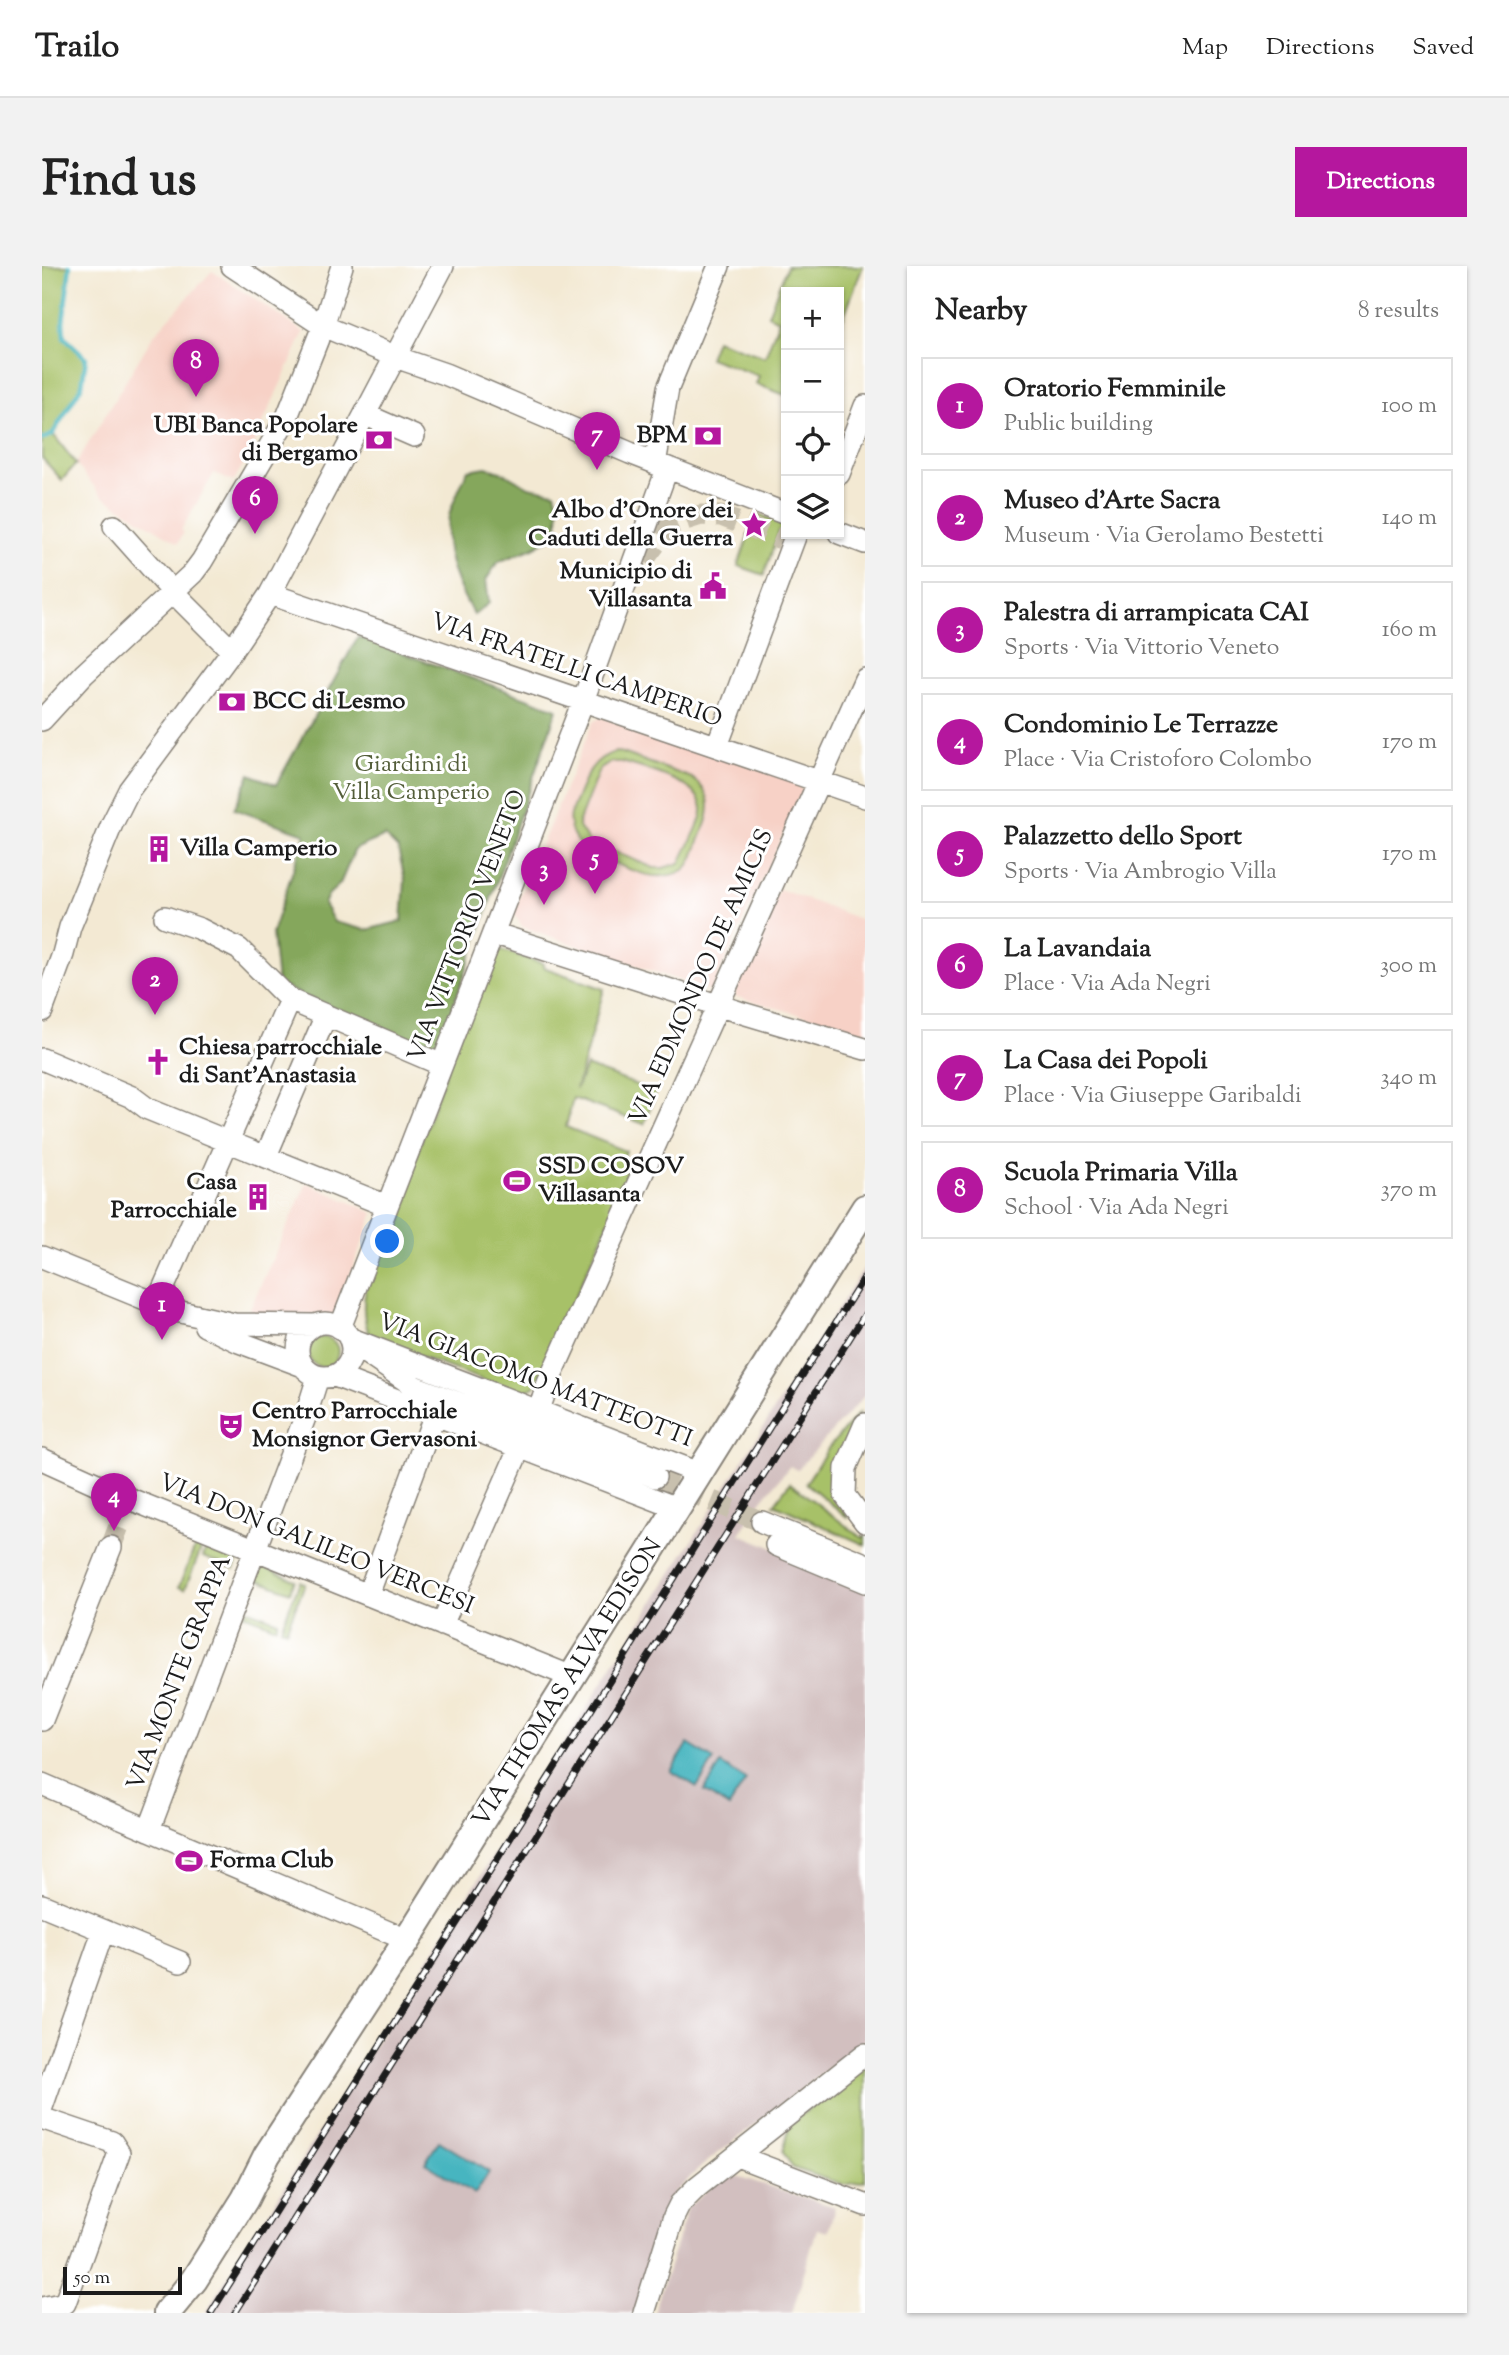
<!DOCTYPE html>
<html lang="en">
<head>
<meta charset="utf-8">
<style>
	:root { --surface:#fff; --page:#f2f2f2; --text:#222; --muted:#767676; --line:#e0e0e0; --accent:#b5179e }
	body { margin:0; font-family:"Sorts Mill Goudy",serif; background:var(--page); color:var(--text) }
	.controls { position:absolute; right:21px; top:21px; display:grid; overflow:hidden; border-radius:0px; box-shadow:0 2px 5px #0004 }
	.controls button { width:63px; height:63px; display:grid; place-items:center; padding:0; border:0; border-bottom:2px solid var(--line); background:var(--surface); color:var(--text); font:35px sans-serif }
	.scale { position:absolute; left:21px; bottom:18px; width:119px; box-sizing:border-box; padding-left:7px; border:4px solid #1c1c1c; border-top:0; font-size:19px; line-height:24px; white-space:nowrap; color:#1c1c1c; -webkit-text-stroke:5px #fff; paint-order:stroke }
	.you { position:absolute; left:346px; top:976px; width:24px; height:24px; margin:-18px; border:5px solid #fff; border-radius:50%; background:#1a73e8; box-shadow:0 0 0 10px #1a73e833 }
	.badge { display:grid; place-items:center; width:46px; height:46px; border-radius:50%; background:var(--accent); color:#fff; font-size:23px; font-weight:700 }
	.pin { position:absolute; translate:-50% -58px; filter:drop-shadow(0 2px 4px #0008) }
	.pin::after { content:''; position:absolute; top:37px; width:24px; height:21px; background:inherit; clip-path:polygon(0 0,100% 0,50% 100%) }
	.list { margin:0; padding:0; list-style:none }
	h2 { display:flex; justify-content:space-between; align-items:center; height:91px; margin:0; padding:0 28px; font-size:30px }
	h2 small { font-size:23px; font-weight:400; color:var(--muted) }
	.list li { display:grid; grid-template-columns:46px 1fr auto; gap:21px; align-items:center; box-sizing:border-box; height:98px; margin:0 14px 14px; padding:0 14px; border:2px solid var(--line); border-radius:0px }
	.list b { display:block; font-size:26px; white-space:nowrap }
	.list p { margin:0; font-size:23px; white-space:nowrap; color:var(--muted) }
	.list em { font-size:23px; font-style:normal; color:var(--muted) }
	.icon { flex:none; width:38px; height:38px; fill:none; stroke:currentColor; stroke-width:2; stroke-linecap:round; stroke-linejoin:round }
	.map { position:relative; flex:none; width:823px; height:2047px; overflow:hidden; border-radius:0px }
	header { display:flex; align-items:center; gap:42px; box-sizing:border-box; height:98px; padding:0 35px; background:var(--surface); border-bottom:2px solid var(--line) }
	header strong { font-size:33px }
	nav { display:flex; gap:38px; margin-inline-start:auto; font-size:24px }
	.intro { display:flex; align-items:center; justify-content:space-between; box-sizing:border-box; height:168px; padding:0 42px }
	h1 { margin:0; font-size:49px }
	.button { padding:18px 32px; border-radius:0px; background:var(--accent); color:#fff; font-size:24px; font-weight:700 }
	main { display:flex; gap:42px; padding:0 42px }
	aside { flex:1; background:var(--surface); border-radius:0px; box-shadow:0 2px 5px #0004 }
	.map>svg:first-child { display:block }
	.built { fill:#f7d1c6 }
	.industrial { fill:#d2bfbf }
	.green { fill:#a7c168; stroke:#626e42; stroke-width:2; fill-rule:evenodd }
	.forest { fill:#85a75c; stroke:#50623c; stroke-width:2; fill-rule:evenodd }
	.water { fill:#46b5c0; stroke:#31686e; stroke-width:2 }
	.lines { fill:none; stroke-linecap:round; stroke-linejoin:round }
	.stream { stroke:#46b5c0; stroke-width:4.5 }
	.minor-tunnel { stroke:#c8c0ae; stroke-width:21; stroke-dasharray:21 10; stroke-linecap:butt }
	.minor-casing { stroke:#888278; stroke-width:24 }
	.major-casing { stroke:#888278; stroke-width:30 }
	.minor { stroke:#fff; stroke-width:21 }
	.major { stroke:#fff; stroke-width:26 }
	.rail-casing { stroke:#1c1c1c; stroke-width:7 }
	.rail { stroke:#fff; stroke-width:4.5; stroke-dasharray:13; stroke-linecap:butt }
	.labels { text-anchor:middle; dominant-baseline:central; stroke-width:6; stroke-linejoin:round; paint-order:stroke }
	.poi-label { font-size:24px; font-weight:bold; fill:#1c1c1c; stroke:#fff; text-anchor:start }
	.street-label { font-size:24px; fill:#1c1c1c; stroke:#fff }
	.park-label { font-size:24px; fill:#545e3a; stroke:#fff }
</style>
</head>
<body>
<header>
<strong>Trailo</strong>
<nav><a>Map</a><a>Directions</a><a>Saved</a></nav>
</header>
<div class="intro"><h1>Find us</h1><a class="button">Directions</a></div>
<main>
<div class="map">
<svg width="823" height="2047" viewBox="0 0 823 2047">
	<rect width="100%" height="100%" fill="#fff"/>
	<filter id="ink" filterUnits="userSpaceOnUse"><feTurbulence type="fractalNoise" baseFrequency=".0143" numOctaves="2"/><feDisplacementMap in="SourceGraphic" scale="14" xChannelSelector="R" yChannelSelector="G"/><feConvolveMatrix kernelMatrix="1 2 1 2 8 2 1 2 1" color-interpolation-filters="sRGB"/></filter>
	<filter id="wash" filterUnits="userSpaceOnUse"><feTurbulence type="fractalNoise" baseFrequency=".00686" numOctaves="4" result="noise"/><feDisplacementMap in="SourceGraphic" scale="28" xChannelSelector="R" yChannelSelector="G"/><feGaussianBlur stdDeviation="1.57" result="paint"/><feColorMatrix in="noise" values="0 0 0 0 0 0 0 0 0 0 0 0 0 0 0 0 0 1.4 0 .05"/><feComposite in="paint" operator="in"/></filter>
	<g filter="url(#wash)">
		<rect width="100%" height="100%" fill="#f3e9d3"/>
		<path class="built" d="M170,5L262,66L205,192L191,216L172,207L139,264L142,266L136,277L60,230L34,198L111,70Z
			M559,451L752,514L761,525L669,725L481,661L471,647L551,456Z
			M737,623L823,655V767L692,730Z
			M265,917L332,947L292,1050L280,1048L224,1051L206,1047Z"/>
		<path class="industrial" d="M823,1000V1129L755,1204L748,1200L719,1235L698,1268L823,1320V1774L661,1899L633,1926L597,2047H163Z
			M685,1907L793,1941L786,1966L775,1963L750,2047H612L646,1941Z"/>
		<path class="green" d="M0,0H28L21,56L22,71L44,92L40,119L11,168L34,198L20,214L0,192Z
			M745,0H821L797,63V26H744L743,129L714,118L717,110L667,92L674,74L723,91L737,54L726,49Z
			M714,248L744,258V267L737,265L722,309L696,300Z
			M574,486L581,487L650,512C676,531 667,550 657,575C654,582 652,593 646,600C641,607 630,609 622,610C600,613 566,593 545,585C533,576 525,562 528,548C539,524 545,492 574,486ZM570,496H580C603,504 669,517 659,551C654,567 645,582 638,597L621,602H612L546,575L537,561V555L557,504Z
			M448,680L502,698L501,701L562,723L534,823L544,800L614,826L602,858L531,832L524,861L584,885L580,896L591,901L493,1121L478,1128L330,1073C308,1036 336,989 349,953L359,956L366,932L360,930Z
			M266 1086a15 15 0 1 1 30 0a15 15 0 1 1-30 0Z
			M818,1146L800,1184L796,1230L806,1252L764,1217L787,1181Z
			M748,1217L820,1272L823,1269V1279L732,1238Z
			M156,1273L162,1276L143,1323L137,1321Z
			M166,1278L197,1291L192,1303L161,1291Z
			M221,1300L253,1314L248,1326L215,1313Z
			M258,1315L263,1318L244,1364L239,1362Z
			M204,1343L236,1355L234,1361L202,1348Z
			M823,1798V1915L803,1919L751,1902L741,1886L748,1858Z"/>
		<path class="forest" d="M444,201L464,208L487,221L513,226L517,241L515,269L491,282L456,296L444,314L447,337L432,349C415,321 399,284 407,250C411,235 419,219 426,204Z
			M316,371L515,443L395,788L235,718L230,667L263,568L192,543L208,508L234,519ZM343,570L356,583L363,614L360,655L324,664L292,656L282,638L286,629L298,618L313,583Z"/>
		<path class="water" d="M646,1478L672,1494L655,1521L629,1505Z
			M679,1498L704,1514L687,1541L662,1525Z
			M397,1875L447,1906L433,1928L383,1897Z"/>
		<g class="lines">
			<path class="stream" d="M0,173L10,169L40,119L44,92L22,71L21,56L28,0"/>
		</g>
	</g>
	<g filter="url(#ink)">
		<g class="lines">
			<path class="minor-tunnel" d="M601,295L628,259L659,249L679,250L739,273
				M613,1211L720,1256
				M69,1281L80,1252"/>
			<defs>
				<path id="minor" d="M190,0L281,60L362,94L403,108L588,187L744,248
					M324,149L372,170
					M613,198L626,122L677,0
					M797,208L823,140
					M72,260L130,325L190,385
					M797,267L823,277
					M228,328L823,531
					M0,454L42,408L151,307L160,295L245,151L281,60L300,0
					M675,480L754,268
					M123,651L158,663L197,683L248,734
					M451,667L697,746L823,783
					M0,745L21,688L28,661L70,558L87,524L187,389L228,328L401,0
					M0,793L90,831L106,843L345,940
					M224,890L284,749
					M0,991L130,1044L192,1058L273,1059
					M114,1039L248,734L400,799
					M256 1084a27 27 0 1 1 54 0a27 27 0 1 1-54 0Z
					M163,1060L197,1076L261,1100
					M298,1062L541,435L625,203
					M307,1072L657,1207
					M324,1087L372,1120L613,1211
					M293,1110L635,1242
					M501,1146L499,1138L506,1117L823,413
					M823,1158L804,1202L803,1229L823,1256
					M0,1193L88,1233L530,1411
					M720,1256L823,1298
					M734,1279L823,1316
					M326,1329L393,1148
					M400,1359L478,1181
					M0,1454L69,1281
					M0,1518L365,1674
					M107,1564L265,1146L276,1111
					M0,1639L138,1696
					M0,1841L61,1666
					M0,1849L2,1853L70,1876L77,1887L23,2037L0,2042
					M695,1890L823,1939
					M602,2047L632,1950L638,1938L655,1921L823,1788"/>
				<path id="major" d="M125,2047L152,2014L203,1933L225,1889L365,1674L823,942"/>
			</defs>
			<use href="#minor" class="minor-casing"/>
			<use href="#major" class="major-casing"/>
			<use href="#minor" class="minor"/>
			<use href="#major" class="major"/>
			<defs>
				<path id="rail" d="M169,2047L823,1010
					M193,2047L823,1048"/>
			</defs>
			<use href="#rail" class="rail-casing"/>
			<use href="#rail" class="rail"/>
		</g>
	</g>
	<defs>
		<symbol id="bank-bare" viewBox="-9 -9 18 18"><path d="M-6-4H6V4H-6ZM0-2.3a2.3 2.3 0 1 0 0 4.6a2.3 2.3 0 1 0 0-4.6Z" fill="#b5179e" stroke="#fff" stroke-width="2.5" paint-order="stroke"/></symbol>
		<symbol id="sight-bare" viewBox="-9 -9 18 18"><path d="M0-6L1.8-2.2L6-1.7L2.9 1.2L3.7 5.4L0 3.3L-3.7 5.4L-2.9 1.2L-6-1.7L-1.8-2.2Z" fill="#b5179e" stroke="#fff" stroke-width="2.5" paint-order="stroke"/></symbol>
		<symbol id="civic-bare" viewBox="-9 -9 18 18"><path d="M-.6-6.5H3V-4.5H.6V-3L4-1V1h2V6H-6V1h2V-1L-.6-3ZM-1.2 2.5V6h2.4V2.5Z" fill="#b5179e" stroke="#fff" stroke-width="2.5" paint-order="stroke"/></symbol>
		<symbol id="building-bare" viewBox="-9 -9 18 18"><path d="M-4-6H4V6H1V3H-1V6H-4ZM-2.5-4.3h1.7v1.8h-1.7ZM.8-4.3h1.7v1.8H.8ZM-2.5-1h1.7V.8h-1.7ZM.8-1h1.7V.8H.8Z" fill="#b5179e" stroke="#fff" stroke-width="2.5" paint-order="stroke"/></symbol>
		<symbol id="church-bare" viewBox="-9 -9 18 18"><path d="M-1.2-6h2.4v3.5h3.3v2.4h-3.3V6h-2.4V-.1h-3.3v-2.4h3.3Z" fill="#b5179e" stroke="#fff" stroke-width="2.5" paint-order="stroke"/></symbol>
		<symbol id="stadium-bare" viewBox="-9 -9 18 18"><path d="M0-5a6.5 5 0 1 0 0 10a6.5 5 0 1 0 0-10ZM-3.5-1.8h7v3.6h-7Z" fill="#b5179e" stroke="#fff" stroke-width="2.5" paint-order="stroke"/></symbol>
		<symbol id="theatre-bare" viewBox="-9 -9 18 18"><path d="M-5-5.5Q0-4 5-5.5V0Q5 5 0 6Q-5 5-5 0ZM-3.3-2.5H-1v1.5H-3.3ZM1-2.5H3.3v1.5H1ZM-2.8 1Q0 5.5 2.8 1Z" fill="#b5179e" stroke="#fff" stroke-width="2.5" paint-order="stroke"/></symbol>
	</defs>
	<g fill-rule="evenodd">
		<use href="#bank-bare" x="647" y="151" width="38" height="38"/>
		<use href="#bank-bare" x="318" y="155" width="38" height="38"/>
		<use href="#sight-bare" x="693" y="240" width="38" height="38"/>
		<use href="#civic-bare" x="652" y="301" width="38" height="38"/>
		<use href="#bank-bare" x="171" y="417" width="38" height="38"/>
		<use href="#building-bare" x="98" y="564" width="38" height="38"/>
		<use href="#church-bare" x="97" y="777" width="38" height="38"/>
		<use href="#stadium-bare" x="456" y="896" width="38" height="38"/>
		<use href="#building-bare" x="197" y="912" width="38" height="38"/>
		<use href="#theatre-bare" x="170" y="1141" width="38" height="38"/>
		<use href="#stadium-bare" x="128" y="1576" width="38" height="38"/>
	</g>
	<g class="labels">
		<g class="poi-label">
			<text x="316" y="160" text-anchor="end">UBI Banca Popolare<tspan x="316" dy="28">di Bergamo</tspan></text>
			<text x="645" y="170" text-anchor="end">BPM</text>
			<text x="691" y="245" text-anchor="end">Albo d'Onore dei<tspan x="691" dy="28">Caduti della Guerra</tspan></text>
			<text x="650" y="306" text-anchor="end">Municipio di<tspan x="650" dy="28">Villasanta</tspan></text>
			<text x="211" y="436">BCC di Lesmo</text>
			<text x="138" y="583">Villa Camperio</text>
			<text x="137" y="782">Chiesa parrocchiale<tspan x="137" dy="28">di Sant'Anastasia</tspan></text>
			<text x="496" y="901">SSD COSOV<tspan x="496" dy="28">Villasanta</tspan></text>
			<text x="195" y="917" text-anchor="end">Casa<tspan x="195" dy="28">Parrocchiale</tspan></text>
			<text x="210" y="1146">Centro Parrocchiale<tspan x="210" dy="28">Monsignor Gervasoni</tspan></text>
			<text x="168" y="1595">Forma Club</text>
		</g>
		<g class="street-label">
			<text transform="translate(534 405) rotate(19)">VIA FRATELLI CAMPERIO</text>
			<text transform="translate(426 660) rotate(-69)">VIA VITTORIO VENETO</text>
			<text transform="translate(660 711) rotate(-66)">VIA EDMONDO DE AMICIS</text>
			<text transform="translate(493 1115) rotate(21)">VIA GIACOMO MATTEOTTI</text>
			<text transform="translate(274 1279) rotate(22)">VIA DON GALILEO VERCESI</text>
			<text transform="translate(138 1407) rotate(-69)">VIA MONTE GRAPPA</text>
			<text transform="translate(526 1417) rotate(-58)">VIA THOMAS ALVA EDISON</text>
		</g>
		<g class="park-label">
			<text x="369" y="499">Giardini di<tspan x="369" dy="28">Villa Camperio</tspan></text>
		</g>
	</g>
</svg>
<div class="controls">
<button>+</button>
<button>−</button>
<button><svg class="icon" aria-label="locate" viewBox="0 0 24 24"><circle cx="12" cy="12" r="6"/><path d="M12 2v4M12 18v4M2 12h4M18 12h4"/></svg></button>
<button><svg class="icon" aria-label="layers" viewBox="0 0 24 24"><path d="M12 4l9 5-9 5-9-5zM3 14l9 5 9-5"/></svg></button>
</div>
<div class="scale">50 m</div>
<div class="you"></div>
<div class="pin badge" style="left:120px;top:1074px">1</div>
<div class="pin badge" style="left:113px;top:749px">2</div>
<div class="pin badge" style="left:502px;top:639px">3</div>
<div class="pin badge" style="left:72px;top:1265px">4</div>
<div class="pin badge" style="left:553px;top:628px">5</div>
<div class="pin badge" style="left:213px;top:268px">6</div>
<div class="pin badge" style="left:555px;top:204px">7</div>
<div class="pin badge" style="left:154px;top:131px">8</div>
</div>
<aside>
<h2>Nearby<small>8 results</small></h2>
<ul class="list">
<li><span class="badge">1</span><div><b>Oratorio Femminile</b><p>Public building</p></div><em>100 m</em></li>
<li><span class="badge">2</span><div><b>Museo d'Arte Sacra</b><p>Museum · Via Gerolamo Bestetti</p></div><em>140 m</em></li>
<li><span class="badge">3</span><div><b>Palestra di arrampicata CAI</b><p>Sports · Via Vittorio Veneto</p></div><em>160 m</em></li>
<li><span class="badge">4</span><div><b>Condominio Le Terrazze</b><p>Place · Via Cristoforo Colombo</p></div><em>170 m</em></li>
<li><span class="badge">5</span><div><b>Palazzetto dello Sport</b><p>Sports · Via Ambrogio Villa</p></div><em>170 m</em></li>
<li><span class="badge">6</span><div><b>La Lavandaia</b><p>Place · Via Ada Negri</p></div><em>300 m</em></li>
<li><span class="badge">7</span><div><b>La Casa dei Popoli</b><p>Place · Via Giuseppe Garibaldi</p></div><em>340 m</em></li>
<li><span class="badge">8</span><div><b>Scuola Primaria Villa</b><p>School · Via Ada Negri</p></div><em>370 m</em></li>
</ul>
</aside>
</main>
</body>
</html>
